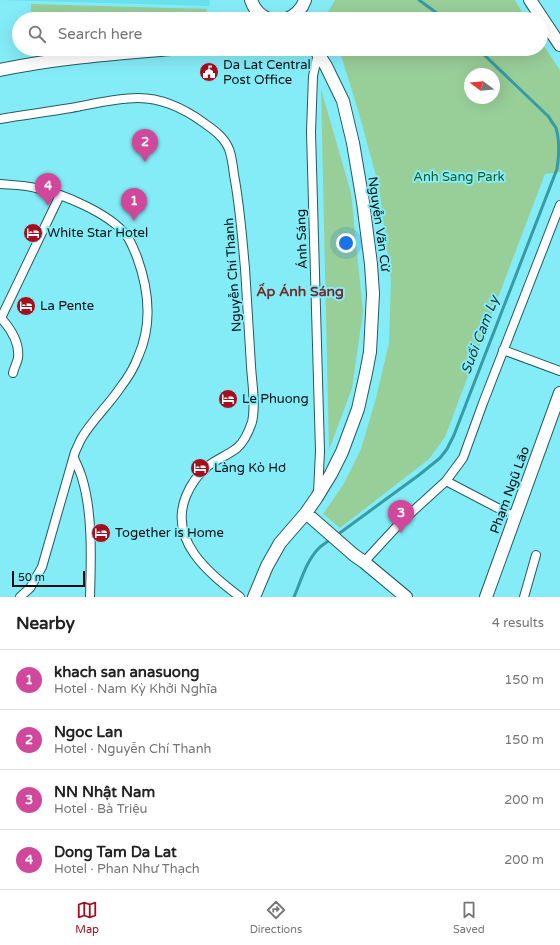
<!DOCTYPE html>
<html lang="en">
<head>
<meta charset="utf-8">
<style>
	:root { --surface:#fff; --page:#f6f6f6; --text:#222; --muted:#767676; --line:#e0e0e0; --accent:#a60e1e }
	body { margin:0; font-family:"Varela Round",sans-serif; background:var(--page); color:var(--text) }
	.compass { position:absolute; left:464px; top:68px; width:36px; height:36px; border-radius:50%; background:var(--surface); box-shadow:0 4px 16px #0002; rotate:286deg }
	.scale { position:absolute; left:12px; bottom:10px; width:73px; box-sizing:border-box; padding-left:4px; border:2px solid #000f11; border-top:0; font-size:11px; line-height:14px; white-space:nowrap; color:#000f11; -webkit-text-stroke:3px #84ecf7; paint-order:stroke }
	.you { position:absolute; left:346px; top:243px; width:14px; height:14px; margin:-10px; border:3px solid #fff; border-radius:50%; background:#1a73e8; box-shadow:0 0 0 6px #1a73e833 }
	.badge { display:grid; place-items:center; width:26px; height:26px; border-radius:50%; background:var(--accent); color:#fff; font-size:13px; font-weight:700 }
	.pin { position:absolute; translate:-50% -33px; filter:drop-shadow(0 1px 2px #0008) }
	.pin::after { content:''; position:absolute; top:21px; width:14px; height:12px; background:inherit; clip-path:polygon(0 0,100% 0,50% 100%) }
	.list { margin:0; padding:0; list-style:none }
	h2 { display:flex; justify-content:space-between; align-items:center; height:52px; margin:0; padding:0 16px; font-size:17px }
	h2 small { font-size:13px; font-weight:400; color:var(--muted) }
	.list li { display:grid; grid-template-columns:26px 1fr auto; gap:12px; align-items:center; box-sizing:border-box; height:60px; padding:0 16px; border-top:1px solid var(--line) }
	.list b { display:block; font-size:15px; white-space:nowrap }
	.list p { margin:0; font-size:13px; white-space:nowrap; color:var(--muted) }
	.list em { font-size:13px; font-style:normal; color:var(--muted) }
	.icon { flex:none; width:22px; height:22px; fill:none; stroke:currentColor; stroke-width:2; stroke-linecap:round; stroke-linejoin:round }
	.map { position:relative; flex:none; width:560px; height:597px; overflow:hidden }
	.search { position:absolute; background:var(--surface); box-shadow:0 4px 16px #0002; left:12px; right:12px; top:12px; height:44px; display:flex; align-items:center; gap:10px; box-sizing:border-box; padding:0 14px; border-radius:22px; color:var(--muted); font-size:15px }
	.sheet { height:292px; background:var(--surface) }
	nav { display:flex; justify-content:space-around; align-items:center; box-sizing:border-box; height:56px; border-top:1px solid var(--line); background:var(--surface); font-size:11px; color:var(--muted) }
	nav a { display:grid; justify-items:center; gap:2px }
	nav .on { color:var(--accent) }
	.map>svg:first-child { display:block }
	.built { fill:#69e1ed }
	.green { fill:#98ce98; fill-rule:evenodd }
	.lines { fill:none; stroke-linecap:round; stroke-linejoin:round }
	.stream { stroke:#369ba5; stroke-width:3 }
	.street-casing { stroke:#235b61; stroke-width:10 }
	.secondary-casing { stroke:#235b61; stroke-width:14 }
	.street { stroke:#fff; stroke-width:8 }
	.secondary { stroke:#fff; stroke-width:12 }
	.labels { text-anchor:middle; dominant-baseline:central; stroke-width:4; stroke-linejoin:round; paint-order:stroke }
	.poi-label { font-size:13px; fill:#000f11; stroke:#84ecf7; text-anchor:start }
	.park-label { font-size:13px; fill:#1c5a21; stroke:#84ecf7 }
	.street-label { font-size:13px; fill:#000f11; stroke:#84ecf7 }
	.neighbourhood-label { font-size:14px; font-weight:bold; fill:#722c2a; stroke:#84ecf7 }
	.water-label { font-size:14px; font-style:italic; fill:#1c3a3e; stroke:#84ecf7 }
</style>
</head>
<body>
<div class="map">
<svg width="560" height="597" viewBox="0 0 560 597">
	<rect width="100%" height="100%" fill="#84ecf7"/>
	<path class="built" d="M0,0H210L209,6Z"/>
	<path class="green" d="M335,0H515L526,19H328V12Z
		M31,4L207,9L204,19H31Z
		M541,42L560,70V172L545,174L445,437L429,459L340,528L323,514L343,485L361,449L376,398L389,343L391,281L379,187L358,110L339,49H541ZM470,74H494V98H470Z
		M321,89L351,193L363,312L352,388L329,450Z"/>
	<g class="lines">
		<path class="stream" d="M419,0L445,19
			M337,535L419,475L440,458L447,449L454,435L557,169C559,156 560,141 556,128C554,125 551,121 549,117L478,49
			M294,597C301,581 306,561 319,548C323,544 328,542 332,538"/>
		<defs>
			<path id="street" d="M0,119C24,115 47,112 71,108C93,104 115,98 138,98C161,98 185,109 204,123C214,130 224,137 229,149C232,157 233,167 234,175C240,206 242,237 245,268C247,301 249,334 251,366C252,383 256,405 252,422C249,431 244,442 237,448C228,455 217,459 208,466C198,474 191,484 186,496C168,541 209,573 240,597
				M0,184C12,185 24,185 36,188C63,194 109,213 126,235C131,241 134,250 137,257C149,290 153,324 138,357C134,368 127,379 120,388C108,406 92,420 81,439C79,443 77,448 75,452L42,567L30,588L20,597
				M0,317L1,318L60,195
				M1,318C11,329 20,342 18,358C17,363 14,368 13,373
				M503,350L560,371
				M74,458C77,465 80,471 82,478C93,513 91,561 90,597
				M446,481L515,517
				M318,493L320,451L311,132L313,76L318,53
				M364,562L400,523L446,481L463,458L483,403L560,205
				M524,597L536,555"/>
			<path id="secondary" d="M251,0C254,9 259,15 268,19
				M530,0L560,45
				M287,19C296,15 302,9 305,0
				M0,70C56,58 114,54 171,49
				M306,513L354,555L364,562L406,597
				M254,597L267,566L280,543L306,513L317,497L331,474L342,452L358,409L366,373L370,352L373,294L371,264L363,202L353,143L343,101L326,66L315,49
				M486,597L560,393"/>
		</defs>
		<use href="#street" class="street-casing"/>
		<use href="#secondary" class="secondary-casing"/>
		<use href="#street" class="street"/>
		<use href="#secondary" class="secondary"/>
	</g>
	<defs>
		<symbol id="civic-disc" viewBox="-11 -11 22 22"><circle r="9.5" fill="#a60e1e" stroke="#84ecf7"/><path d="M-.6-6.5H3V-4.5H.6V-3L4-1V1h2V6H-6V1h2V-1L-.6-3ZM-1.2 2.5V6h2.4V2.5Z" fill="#fff"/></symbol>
		<symbol id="hotel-disc" viewBox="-11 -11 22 22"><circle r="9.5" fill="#a60e1e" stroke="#84ecf7"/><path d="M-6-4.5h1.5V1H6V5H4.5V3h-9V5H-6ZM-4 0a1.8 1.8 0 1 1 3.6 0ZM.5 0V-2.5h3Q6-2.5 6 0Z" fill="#fff"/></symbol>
	</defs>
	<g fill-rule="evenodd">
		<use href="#civic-disc" x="198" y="61" width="22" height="22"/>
		<use href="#hotel-disc" x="22" y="222" width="22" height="22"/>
		<use href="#hotel-disc" x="15" y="295" width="22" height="22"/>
		<use href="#hotel-disc" x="217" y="388" width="22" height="22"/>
		<use href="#hotel-disc" x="189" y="457" width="22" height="22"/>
		<use href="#hotel-disc" x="90" y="522" width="22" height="22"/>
	</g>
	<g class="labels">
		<g class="poi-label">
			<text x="223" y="65">Da Lat Central<tspan x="223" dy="15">Post Office</tspan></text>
			<text x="47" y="233">White Star Hotel</text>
			<text x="40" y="306">La Pente</text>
			<text x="242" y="399">Le Phuong</text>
			<text x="214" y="468">Làng Kò Hơ</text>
			<text x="115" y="533">Together is Home</text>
		</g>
		<g class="park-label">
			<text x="459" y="177">Anh Sang Park</text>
		</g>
		<g class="street-label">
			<text transform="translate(379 224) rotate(82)">Nguyễn Văn Cừ</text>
			<text transform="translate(302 239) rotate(-92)">Ánh Sáng</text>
			<text transform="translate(233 275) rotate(-94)">Nguyễn Chí Thanh</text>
			<text transform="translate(510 490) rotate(-70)">Phạm Ngũ Lão</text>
		</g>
		<g class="neighbourhood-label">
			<text x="300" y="291">Ấp Ánh Sáng</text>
		</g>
		<g class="water-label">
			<text transform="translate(480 335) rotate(-69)">Suối Cam Ly</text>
		</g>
	</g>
</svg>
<svg class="compass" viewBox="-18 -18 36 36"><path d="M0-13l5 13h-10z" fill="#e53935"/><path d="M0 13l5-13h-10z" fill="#767676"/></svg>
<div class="scale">50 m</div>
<div class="you"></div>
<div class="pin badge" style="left:134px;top:221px;background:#d1479c">1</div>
<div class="pin badge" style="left:145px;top:162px;background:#d1479c">2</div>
<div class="pin badge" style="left:401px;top:533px;background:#d1479c">3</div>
<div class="pin badge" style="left:48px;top:206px;background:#d1479c">4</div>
<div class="search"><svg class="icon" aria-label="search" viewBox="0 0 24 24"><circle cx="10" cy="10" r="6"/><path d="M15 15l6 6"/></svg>Search here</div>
</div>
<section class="sheet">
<h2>Nearby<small>4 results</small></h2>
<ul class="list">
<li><span class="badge" style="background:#d1479c">1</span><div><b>khach san anasuong</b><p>Hotel · Nam Kỳ Khởi Nghĩa</p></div><em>150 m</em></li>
<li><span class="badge" style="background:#d1479c">2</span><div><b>Ngoc Lan</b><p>Hotel · Nguyễn Chí Thanh</p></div><em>150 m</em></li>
<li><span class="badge" style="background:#d1479c">3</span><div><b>NN Nhật Nam</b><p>Hotel · Bà Triệu</p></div><em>200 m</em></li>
<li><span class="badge" style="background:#d1479c">4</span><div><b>Dong Tam Da Lat</b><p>Hotel · Phan Như Thạch</p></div><em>200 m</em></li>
</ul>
</section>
<nav>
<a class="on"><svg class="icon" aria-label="map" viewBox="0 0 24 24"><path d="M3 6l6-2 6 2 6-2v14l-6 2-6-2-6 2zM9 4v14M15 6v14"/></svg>Map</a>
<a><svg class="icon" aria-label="directions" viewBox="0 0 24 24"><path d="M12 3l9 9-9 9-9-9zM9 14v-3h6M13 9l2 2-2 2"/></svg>Directions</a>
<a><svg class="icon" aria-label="saved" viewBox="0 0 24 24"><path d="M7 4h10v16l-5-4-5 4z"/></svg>Saved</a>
</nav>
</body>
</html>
